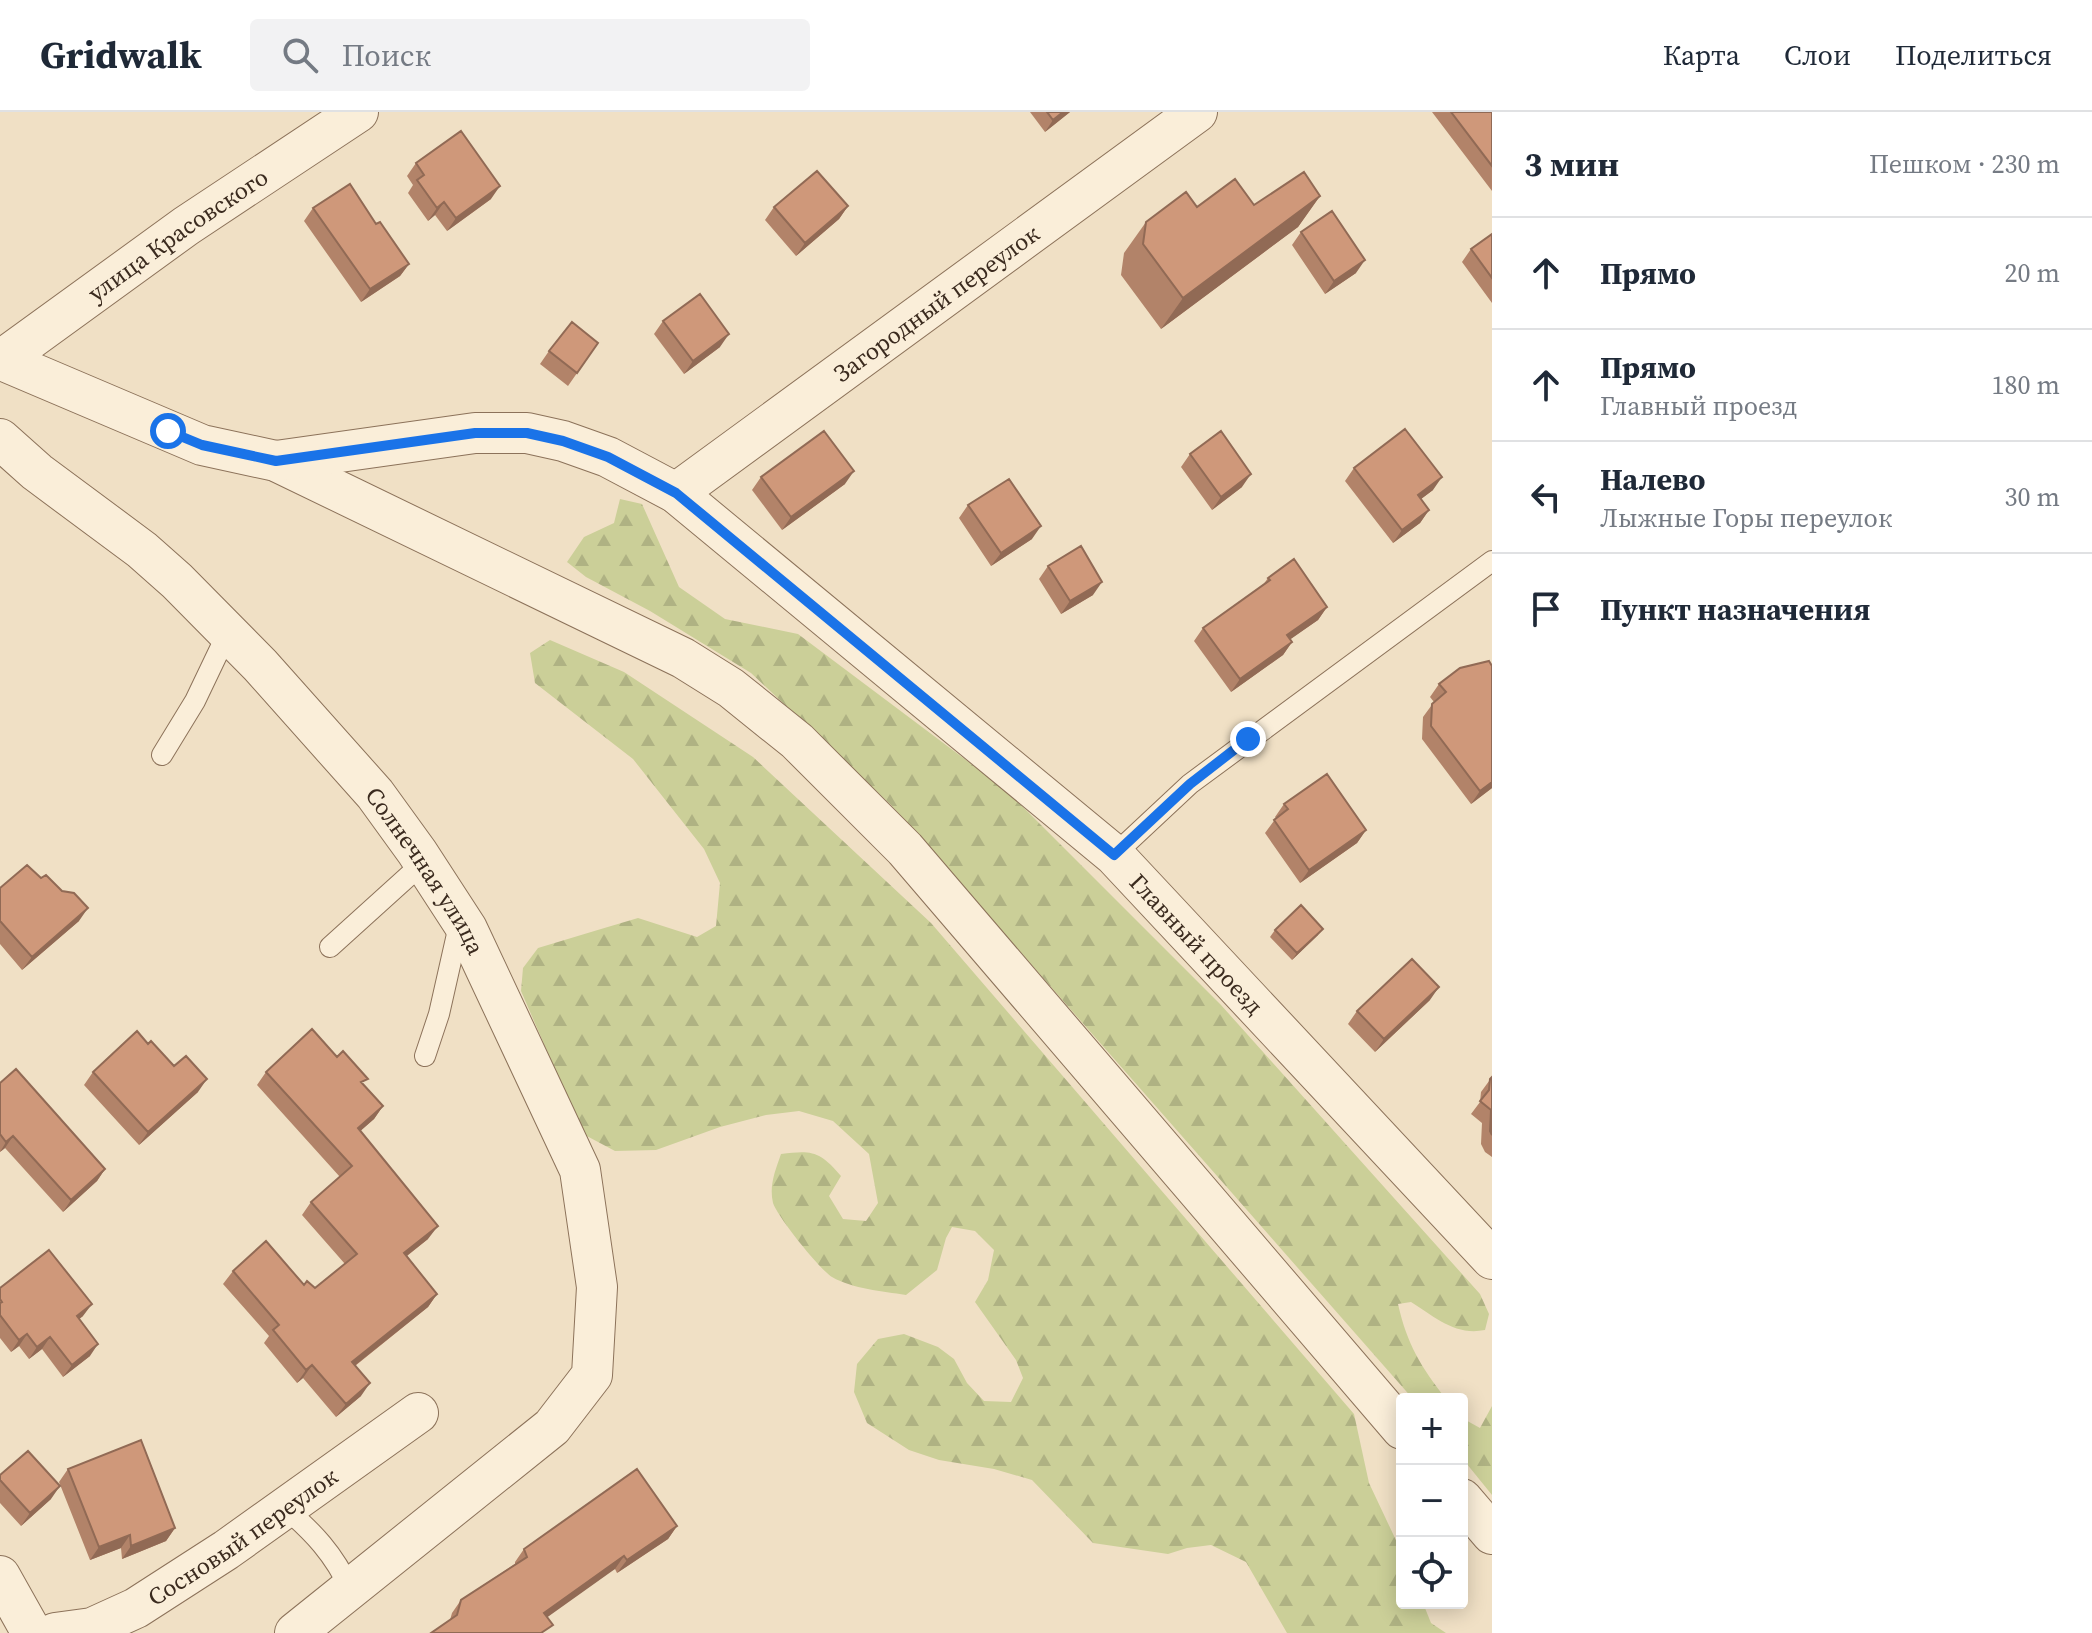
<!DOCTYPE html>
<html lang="ru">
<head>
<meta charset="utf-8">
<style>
	:root { --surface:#fff; --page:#f2f2f3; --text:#1f2937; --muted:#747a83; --line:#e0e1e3 }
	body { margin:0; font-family:"Source Serif 4",serif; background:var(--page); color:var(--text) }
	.controls { position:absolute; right:24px; bottom:24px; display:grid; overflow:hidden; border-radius:8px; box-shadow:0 4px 20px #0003 }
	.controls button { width:72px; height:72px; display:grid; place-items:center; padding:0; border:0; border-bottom:2px solid var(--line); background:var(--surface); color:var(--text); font:40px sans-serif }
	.stop { position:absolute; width:24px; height:24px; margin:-18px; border:6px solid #1a73e8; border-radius:50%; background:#fff }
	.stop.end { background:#1a73e8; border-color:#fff; box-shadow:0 2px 8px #0008 }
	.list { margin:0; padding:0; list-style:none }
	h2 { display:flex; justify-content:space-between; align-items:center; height:104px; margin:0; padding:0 32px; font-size:34px }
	h2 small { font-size:26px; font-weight:400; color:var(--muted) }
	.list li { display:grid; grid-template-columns:52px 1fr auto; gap:24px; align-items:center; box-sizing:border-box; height:112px; padding:0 32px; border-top:2px solid var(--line) }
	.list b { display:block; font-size:30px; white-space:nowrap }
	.list p { margin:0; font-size:26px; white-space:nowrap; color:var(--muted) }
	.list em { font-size:26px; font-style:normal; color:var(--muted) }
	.icon { flex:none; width:44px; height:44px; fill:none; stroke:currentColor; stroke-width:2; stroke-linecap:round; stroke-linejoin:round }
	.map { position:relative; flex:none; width:1492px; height:1521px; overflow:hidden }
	header { display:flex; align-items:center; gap:48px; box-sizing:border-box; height:112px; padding:0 40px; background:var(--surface); border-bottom:2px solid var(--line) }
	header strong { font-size:38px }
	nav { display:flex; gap:44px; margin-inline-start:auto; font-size:28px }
	.search { width:560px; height:72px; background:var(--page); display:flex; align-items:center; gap:20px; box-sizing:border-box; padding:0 28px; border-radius:8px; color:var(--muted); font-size:30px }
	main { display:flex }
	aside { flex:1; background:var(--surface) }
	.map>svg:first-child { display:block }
	.forest { fill:url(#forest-firs) }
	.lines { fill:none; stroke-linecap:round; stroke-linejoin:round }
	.service-casing { stroke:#8c725a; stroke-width:22 }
	.minor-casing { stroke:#8c725a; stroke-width:42 }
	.service { stroke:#faeed9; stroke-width:20 }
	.minor { stroke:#faeed9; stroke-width:40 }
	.wall { fill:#b28369 }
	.shaded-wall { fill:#916a55 }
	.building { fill:#cf987a; stroke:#916a55; stroke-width:2 }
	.route { stroke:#1a73e8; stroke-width:10 }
	.labels { text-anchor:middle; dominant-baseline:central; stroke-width:6; stroke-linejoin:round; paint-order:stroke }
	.street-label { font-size:24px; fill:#3b2b1f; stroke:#f7ebd5 }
</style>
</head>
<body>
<header>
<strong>Gridwalk</strong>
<div class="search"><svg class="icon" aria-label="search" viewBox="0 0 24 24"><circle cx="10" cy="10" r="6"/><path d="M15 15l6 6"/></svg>Поиск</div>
<nav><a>Карта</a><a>Слои</a><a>Поделиться</a></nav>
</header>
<main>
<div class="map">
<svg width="1492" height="1521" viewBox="0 0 1492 1521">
	<defs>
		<pattern id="forest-firs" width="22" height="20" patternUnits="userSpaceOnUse" patternTransform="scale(2)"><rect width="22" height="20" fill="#cbcf98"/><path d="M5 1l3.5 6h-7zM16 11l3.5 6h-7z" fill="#afb283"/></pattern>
	</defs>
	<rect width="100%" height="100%" fill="#f0e0c5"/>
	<path class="forest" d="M620,387L642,392L679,475L725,507L798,522L1006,678L1221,893L1480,1182L1489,1202L1485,1218C1455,1224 1435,1205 1411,1190L1398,1192C1407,1232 1421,1255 1446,1287H1413L891,693L751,561L650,499L586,465L567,450L584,425L614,411Z
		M550,528L624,560L753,645L931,811L1354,1302L1369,1371L1402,1441V1491H1423L1431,1511L1446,1521H1287L1246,1450L1211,1433L1187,1436L1168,1442L1093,1431L1032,1368L994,1357L939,1348L909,1338L867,1311L854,1280L857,1252L878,1227L904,1222L938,1235L954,1247L967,1271L984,1289L1011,1290L1023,1266L1016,1248L975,1190L988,1168L994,1138L975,1119L952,1115L946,1126L937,1158L906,1183C882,1179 853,1177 832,1165C820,1158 777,1104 773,1091C769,1074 775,1059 781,1042C812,1038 820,1039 841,1064L829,1084L843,1107L866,1109L878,1091L869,1042L833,1009L799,999L766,1003L720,1015L656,1038L615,1039L583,1022L521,879L523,856L538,836L601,817L638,806L697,825L716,814L720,771L704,737L633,647L535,571L530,541Z
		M1492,1294V1383L1462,1346V1306L1480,1316Z"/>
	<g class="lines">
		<defs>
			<path id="service" d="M162,643L195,589L228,520
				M1114,743L1190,672L1492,449
				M330,835L424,750
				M425,944L439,902L460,809
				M285,1396C313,1420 334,1442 350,1477"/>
			<g id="minor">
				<path d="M2,248L202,333L276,349L683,546L731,576L797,629L905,737L1402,1317"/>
				<path id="s1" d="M0,249L186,114L358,0"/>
				<path id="s2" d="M0,327L37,360L142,438L177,469L260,553L375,682L417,740L467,817L580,1058L597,1175L592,1263L552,1315L295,1521"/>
				<path id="s3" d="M276,349L475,321H527L563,329L608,345L676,381L1114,743L1492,1147"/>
				<path id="s4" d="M676,381L1197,0"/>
				<path d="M1462,1387L1492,1422"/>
				<path d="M0,1464L32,1521"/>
				<path id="s5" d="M55,1521L92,1516L136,1496L226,1438L418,1301"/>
			</g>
		</defs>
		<use href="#service" class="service-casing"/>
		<use href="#minor" class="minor-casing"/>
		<use href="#service" class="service"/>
		<use href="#minor" class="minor"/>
	</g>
	<path class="wall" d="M1030,0H1070L1045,20Z
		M1432,0H1492V79Z
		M416,51L491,87L447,119L435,103L428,109L408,81L413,73L407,64Z
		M1320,84L1298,115L1161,217L1121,163L1124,141L1146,110L1197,95L1254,93Z
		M848,94L839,107L796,144L765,108L774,95Z
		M313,96L376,112L409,152L400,164L361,190L304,109Z
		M1301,120L1356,161L1325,182L1292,133Z
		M1492,122V191L1462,150L1471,137Z
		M663,209L720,235L684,262L654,222Z
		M598,231L568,274L540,252L549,239Z
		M1190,342L1242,375L1212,398L1181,355Z
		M1354,356L1433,378L1421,387L1429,398L1420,411L1393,431L1345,369Z
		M761,365L845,372L782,418L752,378Z
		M968,393L1032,427L991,454L959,406Z
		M1048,454L1093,483L1061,502L1039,467Z
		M1268,466L1327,495L1318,508L1290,527L1292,530L1283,543L1231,580L1194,529L1203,516L1263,473Z
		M1492,554V676L1471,692L1422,627L1423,605L1434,590L1430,585L1439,572Z
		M1284,692L1366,718L1357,731L1300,771L1265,721L1276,706L1275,705Z
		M41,766L79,809L22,858L0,832V776Z
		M1275,818L1318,823L1292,848L1270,825Z
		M1430,888L1375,940L1348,912L1357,899Z
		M93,960L198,980L139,1033L84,973Z
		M266,960L363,973L383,994L374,1007L360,1019L428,1127L407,1144L437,1182L428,1195L355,1254L361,1284L336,1305L303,1266L297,1271L264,1231L269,1224L223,1172L233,1159L304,1173L315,1176L345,1152L302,1103L311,1090L340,1065L257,973Z
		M1492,965V1045L1485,1040L1481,1032L1482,1011L1471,1002L1480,990L1481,980Z
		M0,971L105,1057L97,1069L63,1100L5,1036L0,1040Z
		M0,1176L83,1204L79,1207L90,1244L63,1265L42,1237L29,1247L19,1234L11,1240L0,1226Z
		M68,1357L175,1416L166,1429L122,1447L121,1436L90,1448L59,1370Z
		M0,1363L51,1387L21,1414L0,1391Z
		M677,1414L668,1427L617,1461L615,1457L450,1508L452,1501L461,1488L515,1452V1450L524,1437Z"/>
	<path class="shaded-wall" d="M1063,0H1070L1045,20L1053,8Z
		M500,74L491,87L447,119L456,106Z
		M1320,84L1298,115L1161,217L1183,186Z
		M444,90L435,103L428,109L437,96Z
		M848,94L839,107L796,144L805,131Z
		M1365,148L1356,161L1325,182L1334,169Z
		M409,152L400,164L361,190L370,177Z
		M729,222L720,235L684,262L693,249Z
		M854,359L845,372L782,418L791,405Z
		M1251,362L1242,375L1212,398L1221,385Z
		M1442,365L1433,378L1409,396L1418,383Z
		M1429,398L1420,411L1393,431L1402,418Z
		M1041,414L1032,427L991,454L1001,441Z
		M1102,470L1093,483L1061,502L1070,489Z
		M1327,495L1318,508L1278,536L1287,523Z
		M1292,530L1283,543L1231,580L1240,567Z
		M1492,670V676L1471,692L1480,679Z
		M1366,718L1357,731L1300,771L1309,758Z
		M88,796L79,809L22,858L32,845Z
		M1323,817L1318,823L1292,848L1297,841Z
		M1439,875L1430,888L1375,940L1384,927Z
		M207,967L198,980L139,1033L148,1020Z
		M383,994L374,1007L349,1029L358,1016Z
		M13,1024L5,1036L0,1040L6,1030Z
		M105,1057L97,1069L63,1100L71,1088Z
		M438,1114L428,1127L395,1153L404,1141Z
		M437,1182L428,1195L343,1263L352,1250Z
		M92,1192L83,1204L68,1216L77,1204Z
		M27,1222L19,1234L11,1240L19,1228Z
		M50,1225L42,1237L29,1247L37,1235Z
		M98,1232L90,1244L63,1265L72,1253Z
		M312,1253L303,1266L297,1271L306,1258Z
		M370,1271L361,1284L336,1305L346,1292Z
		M60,1374L51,1387L21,1414L30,1401Z
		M677,1414L668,1427L617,1461L627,1448Z
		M175,1416L166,1429L122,1447L131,1434Z
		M130,1423L121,1436L90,1448L99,1435Z
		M624,1444L615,1457L535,1514L544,1501Z"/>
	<path class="building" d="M1047,0H1063L1053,8Z
		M1451,0H1492V54Z
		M461,19L500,74L456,106L444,90L437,96L417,68L424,63L416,51Z
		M817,59L848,94L805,131L774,95Z
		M1304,60L1320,84L1183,186L1143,132L1146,110L1186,80L1197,95L1235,67L1254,93Z
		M350,72L376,112L380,110L409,152L370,177L313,96Z
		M1332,99L1365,148L1334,169L1301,120Z
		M1492,122V166L1471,137Z
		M700,182L729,222L693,249L663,209Z
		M572,210L598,231L577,261L549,239Z
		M1405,317L1442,365L1418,383L1429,398L1402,418L1354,356Z
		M824,319L854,359L791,405L761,365Z
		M1221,319L1251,362L1221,385L1190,342Z
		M1009,367L1041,414L1001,441L968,393Z
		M1081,434L1102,470L1070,489L1048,454Z
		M1294,447L1327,495L1287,523L1292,530L1240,567L1203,516L1270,468L1268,466Z
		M1489,549L1492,554V670L1480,679L1431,614L1432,592L1446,580L1439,572L1460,556Z
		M1327,662L1366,718L1309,758L1274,708L1288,697L1284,692Z
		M27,753L41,766L46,763L62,779L74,781L88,796L32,845L0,809V776Z
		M1301,793L1323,817L1297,841L1275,818Z
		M1412,847L1439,875L1384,927L1357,899Z
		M312,917L337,945L343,939L368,967L361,970L383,994L358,1016L438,1114L404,1141L437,1182L352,1250L370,1271L346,1292L312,1253L306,1258L273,1218L279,1213L233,1159L266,1129L304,1173L307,1169L315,1176L357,1142L311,1090L352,1054L266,960Z
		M137,919L148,932L151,929L174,954L186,944L207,967L148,1020L93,960Z
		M16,957L105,1057L71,1088L13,1024L6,1030L0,1022V971Z
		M1492,965V1023L1490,1019L1491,998L1480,989L1489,978L1490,967Z
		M49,1138L92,1192L77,1204L98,1232L72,1253L50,1225L37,1235L27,1222L19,1228L0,1203V1191L2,1190L0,1187V1176Z
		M141,1328L175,1416L131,1434L130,1423L99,1435L68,1357Z
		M28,1339L60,1374L30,1401L0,1368V1363Z
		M637,1357L677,1414L627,1448L624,1444L544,1501L553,1513L541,1521H431L457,1503L461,1488L527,1445L524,1437Z"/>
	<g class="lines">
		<path class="route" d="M168,319L202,333L276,349L475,321H527L563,329L608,345L676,381L1114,743L1190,672L1248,627"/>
	</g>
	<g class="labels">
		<g class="street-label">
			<text stroke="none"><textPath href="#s1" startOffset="218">улица Красовского</textPath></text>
			<text stroke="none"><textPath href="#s4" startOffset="322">Загородный переулок</textPath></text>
			<text stroke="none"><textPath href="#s2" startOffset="610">Солнечная улица</textPath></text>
			<text stroke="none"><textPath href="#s3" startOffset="1104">Главный проезд</textPath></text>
			<text stroke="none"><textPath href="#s5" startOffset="214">Сосновый переулок</textPath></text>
		</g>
	</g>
</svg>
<div class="controls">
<button>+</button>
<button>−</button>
<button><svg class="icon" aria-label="locate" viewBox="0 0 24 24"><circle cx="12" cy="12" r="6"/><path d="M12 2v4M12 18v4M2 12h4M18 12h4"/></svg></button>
</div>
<div class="stop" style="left:168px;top:319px"></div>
<div class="stop end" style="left:1248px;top:627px"></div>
</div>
<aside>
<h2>3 мин<small>Пешком · 230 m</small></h2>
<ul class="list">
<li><svg class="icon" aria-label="ahead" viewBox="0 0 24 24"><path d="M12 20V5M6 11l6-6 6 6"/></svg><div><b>Прямо</b></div><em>20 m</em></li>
<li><svg class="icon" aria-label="ahead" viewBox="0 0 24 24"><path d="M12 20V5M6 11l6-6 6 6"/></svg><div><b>Прямо</b><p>Главный проезд</p></div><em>180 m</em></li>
<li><svg class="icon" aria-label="left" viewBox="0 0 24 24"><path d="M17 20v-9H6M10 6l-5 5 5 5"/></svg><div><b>Налево</b><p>Лыжные Горы переулок</p></div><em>30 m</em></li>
<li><svg class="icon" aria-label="arrive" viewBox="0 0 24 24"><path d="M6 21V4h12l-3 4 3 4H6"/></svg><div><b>Пункт назначения</b></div></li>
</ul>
</aside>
</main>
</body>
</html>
